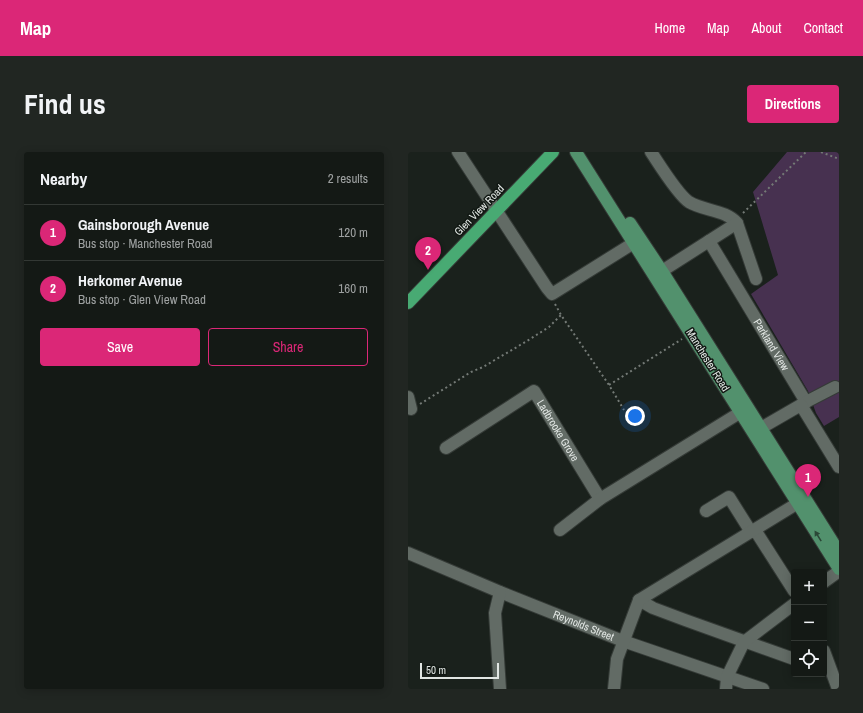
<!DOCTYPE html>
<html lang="en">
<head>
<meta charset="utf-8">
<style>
	:root { --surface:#141915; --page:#212622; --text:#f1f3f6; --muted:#9da0a0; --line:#333834; --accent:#db2777 }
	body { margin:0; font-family:"Archivo Narrow",sans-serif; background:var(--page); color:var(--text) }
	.controls { position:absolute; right:12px; bottom:12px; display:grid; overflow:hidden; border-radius:4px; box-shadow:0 2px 10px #0003 }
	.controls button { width:36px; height:36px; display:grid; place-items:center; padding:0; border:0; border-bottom:1px solid var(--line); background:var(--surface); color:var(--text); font:20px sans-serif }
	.scale { position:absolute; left:12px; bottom:10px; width:79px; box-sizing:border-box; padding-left:4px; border:2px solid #e1e6e3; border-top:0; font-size:11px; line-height:14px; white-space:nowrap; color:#e1e6e3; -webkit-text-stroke:3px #111813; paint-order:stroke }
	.you { position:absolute; left:227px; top:264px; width:14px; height:14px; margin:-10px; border:3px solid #fff; border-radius:50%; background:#1a73e8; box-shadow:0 0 0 6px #1a73e833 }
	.badge { display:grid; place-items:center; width:26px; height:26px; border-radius:50%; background:var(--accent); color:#fff; font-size:13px; font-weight:700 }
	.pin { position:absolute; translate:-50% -33px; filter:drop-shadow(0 1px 2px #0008) }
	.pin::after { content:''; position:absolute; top:21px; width:14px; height:12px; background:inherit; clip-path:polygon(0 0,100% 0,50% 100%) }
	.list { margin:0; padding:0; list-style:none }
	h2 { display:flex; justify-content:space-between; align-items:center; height:52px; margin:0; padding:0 16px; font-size:17px }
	h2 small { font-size:13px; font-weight:400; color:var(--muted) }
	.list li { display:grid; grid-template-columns:26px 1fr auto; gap:12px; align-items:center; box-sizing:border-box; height:56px; padding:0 16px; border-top:1px solid var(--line) }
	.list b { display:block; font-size:15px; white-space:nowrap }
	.list p { margin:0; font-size:13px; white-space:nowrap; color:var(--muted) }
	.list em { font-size:13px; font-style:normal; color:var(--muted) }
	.actions { display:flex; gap:8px; padding:12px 16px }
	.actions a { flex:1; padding:9px 0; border:1px solid var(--accent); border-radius:4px; text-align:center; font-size:14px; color:var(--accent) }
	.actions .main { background:var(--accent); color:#fff }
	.icon { flex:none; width:22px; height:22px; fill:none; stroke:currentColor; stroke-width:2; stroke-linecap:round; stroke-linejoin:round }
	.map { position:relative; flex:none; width:431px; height:537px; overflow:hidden; border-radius:4px }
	header { display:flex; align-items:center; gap:24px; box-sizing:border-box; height:56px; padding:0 20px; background:var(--accent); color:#fff }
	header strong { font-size:19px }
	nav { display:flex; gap:22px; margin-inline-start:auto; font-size:14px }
	.intro { display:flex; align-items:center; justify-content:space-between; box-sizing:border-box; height:96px; padding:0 24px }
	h1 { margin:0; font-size:28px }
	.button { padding:10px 18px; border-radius:4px; background:var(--accent); color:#fff; font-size:14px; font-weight:700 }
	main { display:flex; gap:24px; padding:0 24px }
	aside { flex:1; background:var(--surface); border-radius:4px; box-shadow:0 2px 10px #0003 }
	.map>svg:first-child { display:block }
	.green { fill:#473150 }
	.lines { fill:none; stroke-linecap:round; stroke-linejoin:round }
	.minor-casing { stroke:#353b37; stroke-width:14 }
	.major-casing { stroke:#353b37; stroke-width:14 }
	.highway-casing { stroke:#353b37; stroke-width:14 }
	.path { stroke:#747a76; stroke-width:2; stroke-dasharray:2 3; stroke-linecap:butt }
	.minor { stroke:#626b65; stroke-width:12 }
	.major { stroke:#52916d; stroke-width:12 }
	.highway { stroke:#48aa73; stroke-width:12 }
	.oneway { fill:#2b4837 }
	.labels { text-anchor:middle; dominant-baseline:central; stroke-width:3; stroke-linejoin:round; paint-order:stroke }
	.street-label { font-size:11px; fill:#e1e6e3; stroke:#111813 }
</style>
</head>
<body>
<header>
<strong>Map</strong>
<nav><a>Home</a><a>Map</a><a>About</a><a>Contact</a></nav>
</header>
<div class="intro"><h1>Find us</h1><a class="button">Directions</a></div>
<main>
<aside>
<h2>Nearby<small>2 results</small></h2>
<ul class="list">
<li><span class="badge">1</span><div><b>Gainsborough Avenue</b><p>Bus stop · Manchester Road</p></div><em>120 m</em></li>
<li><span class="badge">2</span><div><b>Herkomer Avenue</b><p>Bus stop · Glen View Road</p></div><em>160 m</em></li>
</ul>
<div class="actions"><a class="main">Save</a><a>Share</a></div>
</aside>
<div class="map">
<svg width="431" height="537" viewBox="0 0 431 537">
	<rect width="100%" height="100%" fill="#1a211c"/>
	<path class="green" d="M379,0H431V265L416,274L408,261L400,239L343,142L370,123L345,40Z"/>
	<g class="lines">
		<defs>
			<g id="minor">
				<path d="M50,0L139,136L144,142L232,87"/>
				<path d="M243,0C251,12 270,43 281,50C296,59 318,58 329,71"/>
				<path id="s1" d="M301,89L398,250L353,276"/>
				<path d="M254,119L329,71L348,127"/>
				<path d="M0,245L3,257"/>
				<path d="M398,250L427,235"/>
				<path d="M393,253L431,315"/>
				<path id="s2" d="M38,296L126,239L192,347"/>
				<path d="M298,359L321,345L343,380"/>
				<path d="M152,378L192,347L333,260"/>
				<path d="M347,378L386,439"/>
				<path id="s3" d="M0,401L92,440L215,489L355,537"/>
				<path d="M416,430L431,419"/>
				<path d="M92,440L87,461L92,537"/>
				<path d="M231,448L245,456L277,468L386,507"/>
				<path d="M416,499L430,537"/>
				<path d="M206,537L209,507L231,448L390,351"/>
				<path d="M318,537L319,525L336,490L386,452"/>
			</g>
			<path id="major" d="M168,0L431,417
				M222,71L254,119L431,400"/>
			<path id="highway" d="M0,151L145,0"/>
		</defs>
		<use href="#minor" class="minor-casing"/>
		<use href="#major" class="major-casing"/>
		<use href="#highway" class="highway-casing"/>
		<path class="path" d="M413,0L431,7
			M335,61L398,0
			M147,152L153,163L201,233L216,258
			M201,233L274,187
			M12,252L63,220L75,215L119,189L141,175L153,163"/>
		<use href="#minor" class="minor"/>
		<use href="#major" class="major"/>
		<use href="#highway" class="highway"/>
	</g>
	<defs><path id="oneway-solid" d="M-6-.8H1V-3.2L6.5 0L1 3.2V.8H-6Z"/></defs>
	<use class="oneway" href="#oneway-solid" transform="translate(410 384) rotate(-122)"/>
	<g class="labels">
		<g class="street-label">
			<text transform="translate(71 58) rotate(-46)">Glen View Road</text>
			<text stroke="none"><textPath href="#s1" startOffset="121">Parkland View</textPath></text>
			<text transform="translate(300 208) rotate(58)">Manchester Road</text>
			<text stroke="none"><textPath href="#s2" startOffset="151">Ladbrooke Grove</textPath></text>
			<text stroke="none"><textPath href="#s3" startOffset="190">Reynolds Street</textPath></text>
		</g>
	</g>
</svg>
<div class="controls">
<button>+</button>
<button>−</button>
<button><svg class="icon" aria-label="locate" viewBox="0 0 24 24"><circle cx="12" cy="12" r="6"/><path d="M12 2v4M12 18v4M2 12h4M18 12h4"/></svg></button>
</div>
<div class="scale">50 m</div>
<div class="you"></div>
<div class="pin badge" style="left:400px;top:345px">1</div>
<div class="pin badge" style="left:20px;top:118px">2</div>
</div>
</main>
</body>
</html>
